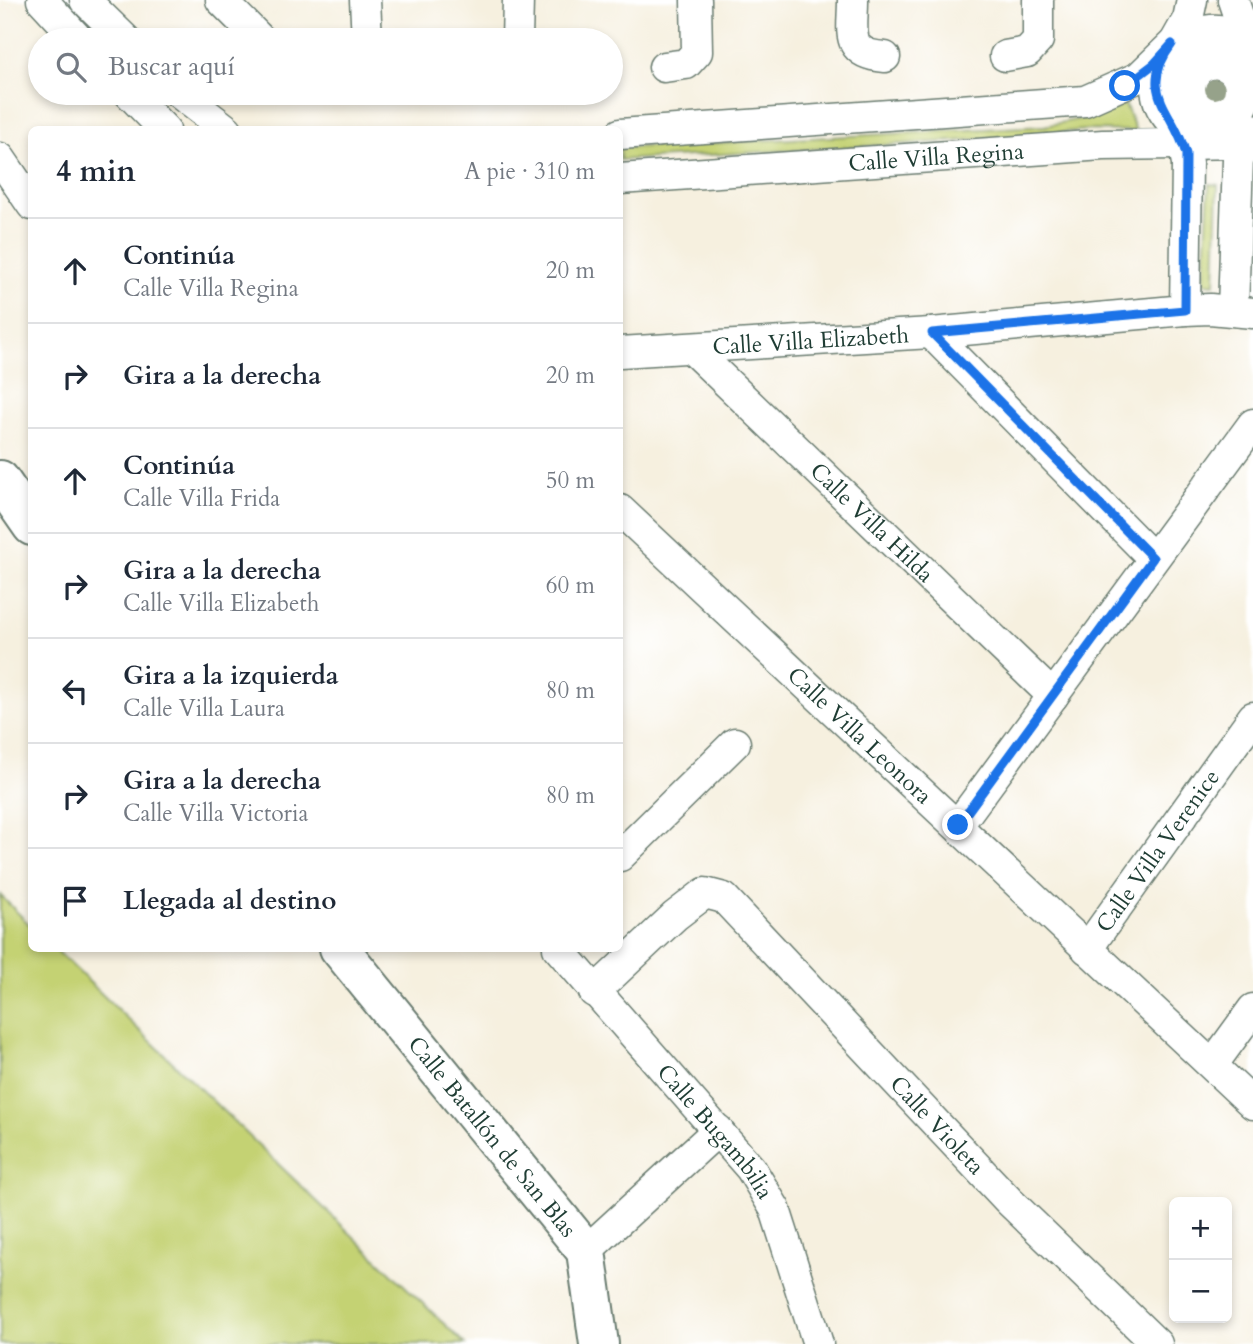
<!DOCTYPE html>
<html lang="es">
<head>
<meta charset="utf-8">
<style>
	:root { --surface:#fff; --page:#f2f2f3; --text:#1f2937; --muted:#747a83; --line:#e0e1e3 }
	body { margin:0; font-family:Cardo,serif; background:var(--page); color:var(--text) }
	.controls { position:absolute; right:21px; bottom:21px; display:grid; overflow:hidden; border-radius:10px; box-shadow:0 4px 10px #0003 }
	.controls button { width:63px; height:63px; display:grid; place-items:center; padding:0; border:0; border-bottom:2px solid var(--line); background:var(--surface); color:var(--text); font:35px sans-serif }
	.stop { position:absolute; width:21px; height:21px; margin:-16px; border:5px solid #1a73e8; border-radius:50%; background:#fff }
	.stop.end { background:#1a73e8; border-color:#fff; box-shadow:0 2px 7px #0008 }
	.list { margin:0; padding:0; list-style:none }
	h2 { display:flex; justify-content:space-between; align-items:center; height:91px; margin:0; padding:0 28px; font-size:30px }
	h2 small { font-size:23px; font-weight:400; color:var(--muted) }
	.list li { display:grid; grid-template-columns:46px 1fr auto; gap:21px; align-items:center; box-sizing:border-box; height:105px; padding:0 28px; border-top:2px solid var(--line) }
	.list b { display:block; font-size:26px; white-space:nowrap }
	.list p { margin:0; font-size:23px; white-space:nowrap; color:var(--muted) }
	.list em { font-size:23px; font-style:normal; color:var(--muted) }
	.icon { flex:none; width:38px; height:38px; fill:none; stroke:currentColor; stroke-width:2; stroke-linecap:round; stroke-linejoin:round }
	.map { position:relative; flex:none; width:1253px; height:1344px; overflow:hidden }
	.search { position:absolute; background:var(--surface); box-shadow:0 4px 10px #0003; left:28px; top:28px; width:595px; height:77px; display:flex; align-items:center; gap:18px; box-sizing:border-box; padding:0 24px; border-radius:38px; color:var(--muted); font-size:26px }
	.panel { position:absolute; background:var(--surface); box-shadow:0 4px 10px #0003; left:28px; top:126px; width:595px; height:826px; border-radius:10px }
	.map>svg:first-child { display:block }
	.green { fill:#c4d273; stroke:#728854; stroke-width:2 }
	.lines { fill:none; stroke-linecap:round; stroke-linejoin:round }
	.pedestrian-casing { stroke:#6a7c70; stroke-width:26 }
	.minor-casing { stroke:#6a7c70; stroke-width:33 }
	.tertiary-casing { stroke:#6a7c70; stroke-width:42 }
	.pedestrian { stroke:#fff; stroke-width:23 }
	.minor { stroke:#fff; stroke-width:30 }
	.tertiary { stroke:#fff; stroke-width:38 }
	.tree { fill:#96a28a }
	.route { stroke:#1a73e8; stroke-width:9 }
	.labels { text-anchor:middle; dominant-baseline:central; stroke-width:5; stroke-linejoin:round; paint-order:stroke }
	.street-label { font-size:23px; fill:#1f3d34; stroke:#fff }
</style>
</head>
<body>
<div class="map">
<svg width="1253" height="1344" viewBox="0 0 1253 1344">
	<rect width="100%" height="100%" fill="#fff"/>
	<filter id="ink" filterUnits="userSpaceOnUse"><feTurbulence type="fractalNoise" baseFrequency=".0143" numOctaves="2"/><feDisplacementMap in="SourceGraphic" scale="14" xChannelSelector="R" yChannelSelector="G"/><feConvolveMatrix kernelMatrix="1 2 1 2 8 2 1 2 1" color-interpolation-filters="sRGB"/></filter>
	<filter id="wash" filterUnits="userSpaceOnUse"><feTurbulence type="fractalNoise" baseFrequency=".00686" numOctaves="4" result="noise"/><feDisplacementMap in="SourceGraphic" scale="28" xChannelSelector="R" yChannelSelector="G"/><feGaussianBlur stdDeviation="1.57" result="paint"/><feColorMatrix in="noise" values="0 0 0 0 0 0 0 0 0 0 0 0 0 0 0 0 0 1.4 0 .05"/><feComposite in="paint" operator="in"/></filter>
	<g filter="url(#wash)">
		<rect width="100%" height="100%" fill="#f6f0df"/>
		<path class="green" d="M1239,57L1248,109L1194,124L1184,60Z
			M1125,104L1136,131L1087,130L956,141L620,160V148L1044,126L1101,115Z
			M1209,184L1218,185L1215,284L1204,283Z
			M0,895L31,926L32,948L55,949L465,1344H0Z"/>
	</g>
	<g filter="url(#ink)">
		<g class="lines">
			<defs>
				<path id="pedestrian" d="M1194 88a21 21 0 1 1 42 0a21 21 0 1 1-42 0Z
					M1253,85C1247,45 1213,41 1184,60C1162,105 1196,143 1241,117L1253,93"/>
				<g id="minor">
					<path d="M42,0L79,40"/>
					<path d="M85,0L126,40"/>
					<path d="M221,0L261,40"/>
					<path d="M365,0L367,40"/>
					<path d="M853,0C853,32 844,54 885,57"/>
					<path d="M1233,0L1239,18L1253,41"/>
					<path d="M517,40L518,0"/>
					<path d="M1175,42L1188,19L1192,0"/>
					<path d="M1005,56L1027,52L1038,40V0"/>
					<path d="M664,67L686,64L697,52L696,0"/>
					<path d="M129,93L165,130"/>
					<path d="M179,93L227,130"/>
					<path d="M1175,127L1183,143L1187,163L1185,310"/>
					<path d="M620,134L1085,101L1139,77L1172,45"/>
					<path d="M1204,140C1193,139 1184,133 1176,126C1121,77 1190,0 1253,42"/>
					<path d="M0,158L32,205"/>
					<path id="s1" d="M620,179L1103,145L1253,143"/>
					<path d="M1233,310L1238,159L1253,129"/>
					<path d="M931,333L1153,558"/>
					<path id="s2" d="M692,349L1053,696"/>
					<path id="s3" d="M620,352L931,333L1185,310L1210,309L1253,313"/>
					<path id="s4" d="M620,510L1253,1104"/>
					<path d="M958,825L1253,424"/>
					<path d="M620,856L735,743"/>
					<path id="s5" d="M558,948L751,1169L775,1209L818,1344"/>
					<path id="s6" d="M1087,949L1253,717"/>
					<path id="s7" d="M594,992L675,916L705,893L724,898L1009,1201L1157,1344"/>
					<path d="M1213,1064L1253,1009"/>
					<path d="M586,1251L718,1130"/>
				</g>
				<g id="tertiary">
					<path d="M0,480L32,526"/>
					<path id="s8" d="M339,948L586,1251L599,1344"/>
				</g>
			</defs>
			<use href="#pedestrian" class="pedestrian-casing"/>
			<use href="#minor" class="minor-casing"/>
			<use href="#tertiary" class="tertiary-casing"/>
			<use href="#pedestrian" class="pedestrian"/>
			<use href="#minor" class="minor"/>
			<use href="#tertiary" class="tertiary"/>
		</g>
		<circle class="tree" cx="1215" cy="89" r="10"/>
	</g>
	<g class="lines" filter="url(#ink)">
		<path class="route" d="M958,825L1153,558L932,333L1185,310L1186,154C1174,110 1136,92 1172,44L1154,64L1125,86"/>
	</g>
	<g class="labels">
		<g class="street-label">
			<text stroke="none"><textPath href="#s1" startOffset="317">Calle Villa Regina</textPath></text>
			<text stroke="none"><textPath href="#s3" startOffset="191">Calle Villa Elizabeth</textPath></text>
			<text stroke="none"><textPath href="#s2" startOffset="250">Calle Villa Hilda</textPath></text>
			<text stroke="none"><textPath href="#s4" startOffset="329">Calle Villa Leonora</textPath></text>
			<text stroke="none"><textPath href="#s6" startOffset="121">Calle Villa Verenice</textPath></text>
			<text stroke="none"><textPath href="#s7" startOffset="480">Calle Violeta</textPath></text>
			<text stroke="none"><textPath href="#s5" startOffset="242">Calle Bugambilia</textPath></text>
			<text stroke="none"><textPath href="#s8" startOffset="243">Calle Batallón de San Blas</textPath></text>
		</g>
	</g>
</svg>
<div class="controls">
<button>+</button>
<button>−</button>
</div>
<div class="stop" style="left:1125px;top:86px"></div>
<div class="stop end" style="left:958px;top:825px"></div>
<div class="search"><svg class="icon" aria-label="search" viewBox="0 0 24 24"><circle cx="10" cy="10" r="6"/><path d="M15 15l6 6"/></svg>Buscar aquí</div>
<section class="panel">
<h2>4 min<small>A pie · 310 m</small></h2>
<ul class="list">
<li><svg class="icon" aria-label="ahead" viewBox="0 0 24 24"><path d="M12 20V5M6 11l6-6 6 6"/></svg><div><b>Continúa</b><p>Calle Villa Regina</p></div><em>20 m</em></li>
<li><svg class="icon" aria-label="right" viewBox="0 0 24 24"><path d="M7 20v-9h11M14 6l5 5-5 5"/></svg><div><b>Gira a la derecha</b></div><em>20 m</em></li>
<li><svg class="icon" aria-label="ahead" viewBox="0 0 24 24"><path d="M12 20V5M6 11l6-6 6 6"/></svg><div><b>Continúa</b><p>Calle Villa Frida</p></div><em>50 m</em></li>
<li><svg class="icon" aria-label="right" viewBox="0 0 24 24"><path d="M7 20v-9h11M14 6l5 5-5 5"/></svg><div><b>Gira a la derecha</b><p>Calle Villa Elizabeth</p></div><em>60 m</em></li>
<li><svg class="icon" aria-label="left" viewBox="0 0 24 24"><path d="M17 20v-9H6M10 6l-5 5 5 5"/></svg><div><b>Gira a la izquierda</b><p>Calle Villa Laura</p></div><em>80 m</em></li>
<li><svg class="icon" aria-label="right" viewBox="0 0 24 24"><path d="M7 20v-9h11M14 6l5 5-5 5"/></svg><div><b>Gira a la derecha</b><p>Calle Villa Victoria</p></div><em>80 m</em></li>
<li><svg class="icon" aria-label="arrive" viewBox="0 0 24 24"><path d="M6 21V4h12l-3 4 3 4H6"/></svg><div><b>Llegada al destino</b></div></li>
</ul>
</section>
</div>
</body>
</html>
